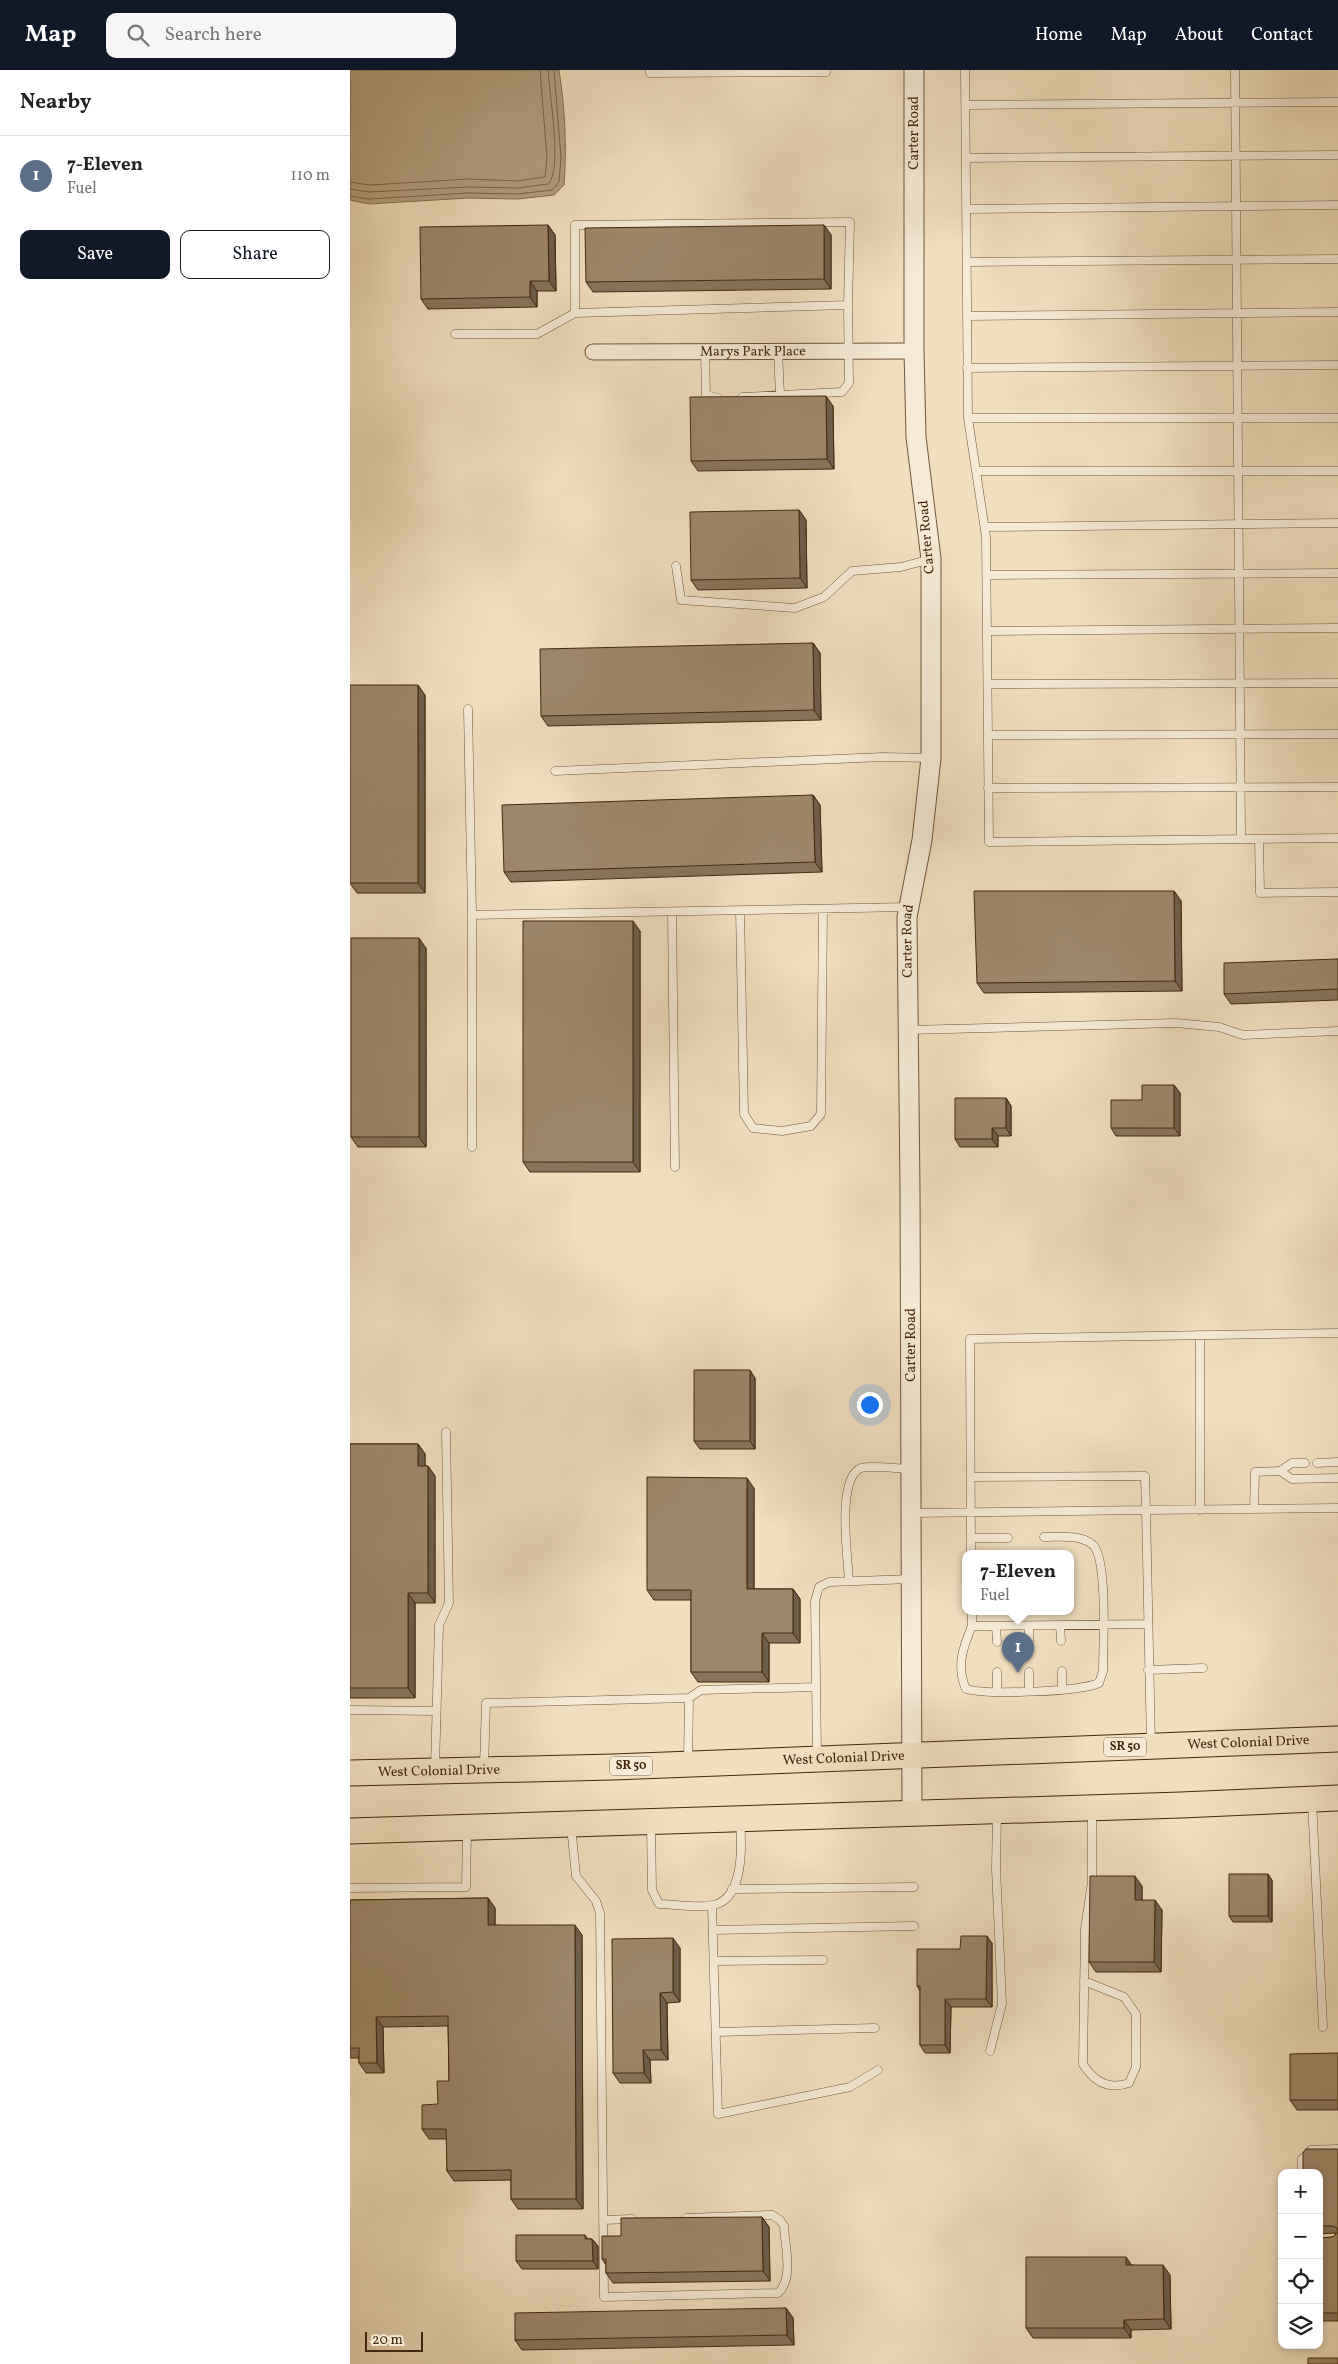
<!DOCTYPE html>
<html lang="en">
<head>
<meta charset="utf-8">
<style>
	:root { --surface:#fff; --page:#f6f6f6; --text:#222; --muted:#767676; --line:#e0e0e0; --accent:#111827 }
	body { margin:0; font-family:Vollkorn,serif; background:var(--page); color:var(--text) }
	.controls { position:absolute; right:15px; bottom:15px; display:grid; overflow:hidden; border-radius:10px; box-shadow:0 2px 8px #0003 }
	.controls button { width:45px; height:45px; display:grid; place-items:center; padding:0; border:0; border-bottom:1px solid var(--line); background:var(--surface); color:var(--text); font:25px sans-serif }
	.scale { position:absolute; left:15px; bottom:12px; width:58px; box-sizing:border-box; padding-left:5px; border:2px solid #44280d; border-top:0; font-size:14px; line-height:18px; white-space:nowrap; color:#44280d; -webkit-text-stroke:4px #f6ead4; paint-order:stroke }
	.you { position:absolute; left:519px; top:1334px; width:18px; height:18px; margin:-12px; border:4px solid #fff; border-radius:50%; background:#1a73e8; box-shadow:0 0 0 8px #1a73e833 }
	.badge { display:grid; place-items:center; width:32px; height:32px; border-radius:50%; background:var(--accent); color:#fff; font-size:16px; font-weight:700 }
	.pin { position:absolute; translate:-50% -41px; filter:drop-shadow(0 1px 2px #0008) }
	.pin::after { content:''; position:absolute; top:26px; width:18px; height:15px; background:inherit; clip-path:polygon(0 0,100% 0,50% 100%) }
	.popup { position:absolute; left:612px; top:1480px; width:112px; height:65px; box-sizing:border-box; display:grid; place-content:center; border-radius:10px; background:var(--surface); filter:drop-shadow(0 1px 4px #0005); font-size:16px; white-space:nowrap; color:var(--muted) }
	.popup b { font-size:19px; color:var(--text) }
	.popup::after { content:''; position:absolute; left:50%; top:100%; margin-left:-10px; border:10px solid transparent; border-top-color:var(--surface) }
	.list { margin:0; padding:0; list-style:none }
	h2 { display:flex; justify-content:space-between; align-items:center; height:65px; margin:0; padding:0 20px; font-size:21px }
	h2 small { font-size:16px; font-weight:400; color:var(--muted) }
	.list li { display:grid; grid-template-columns:32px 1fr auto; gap:15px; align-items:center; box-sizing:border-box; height:80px; padding:0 20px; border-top:1px solid var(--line) }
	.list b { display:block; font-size:19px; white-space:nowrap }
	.list p { margin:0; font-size:16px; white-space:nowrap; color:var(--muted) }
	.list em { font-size:16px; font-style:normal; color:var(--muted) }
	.actions { display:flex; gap:10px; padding:15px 20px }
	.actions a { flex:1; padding:11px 0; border:1px solid var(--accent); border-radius:10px; text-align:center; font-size:18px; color:var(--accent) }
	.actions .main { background:var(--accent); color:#fff }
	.icon { flex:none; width:28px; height:28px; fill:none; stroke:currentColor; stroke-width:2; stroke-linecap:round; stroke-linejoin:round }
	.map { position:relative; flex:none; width:988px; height:2294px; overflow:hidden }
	header { display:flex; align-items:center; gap:30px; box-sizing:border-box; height:70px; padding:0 25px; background:var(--accent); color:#fff }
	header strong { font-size:24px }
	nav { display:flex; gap:28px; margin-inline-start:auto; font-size:18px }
	.search { width:350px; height:45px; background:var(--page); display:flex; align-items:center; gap:12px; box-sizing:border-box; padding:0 18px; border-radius:10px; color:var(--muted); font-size:19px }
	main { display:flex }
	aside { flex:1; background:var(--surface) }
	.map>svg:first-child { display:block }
	.water { fill:#b6a081; stroke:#887053 }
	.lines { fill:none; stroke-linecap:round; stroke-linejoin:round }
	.shore { stroke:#7d6447; stroke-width:1 }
	.service-casing { stroke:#6f5639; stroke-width:9 }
	.minor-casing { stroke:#6f5639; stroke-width:17 }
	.tertiary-casing { stroke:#6f5639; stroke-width:21 }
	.trunk-casing { stroke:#44280d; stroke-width:27 }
	.service { stroke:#f6ead4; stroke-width:8 }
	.minor { stroke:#f6ead4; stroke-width:15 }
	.tertiary { stroke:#f6ead4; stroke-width:19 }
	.trunk { stroke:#f1debd; stroke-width:25 }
	.wall { fill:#88745a; stroke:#44280d }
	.shaded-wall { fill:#6f5e4a; stroke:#44280d }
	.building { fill:#9e8769; stroke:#44280d }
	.labels { text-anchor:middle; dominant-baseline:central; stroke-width:4.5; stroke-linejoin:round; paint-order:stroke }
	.shield { fill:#f6ead4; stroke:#796249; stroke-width:1 }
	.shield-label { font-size:12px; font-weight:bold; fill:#44280d }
	.street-label { font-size:14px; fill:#44280d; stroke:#f6ead4 }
</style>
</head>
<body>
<header>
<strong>Map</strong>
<div class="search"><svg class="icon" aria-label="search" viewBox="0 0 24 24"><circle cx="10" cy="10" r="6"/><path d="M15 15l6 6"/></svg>Search here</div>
<nav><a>Home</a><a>Map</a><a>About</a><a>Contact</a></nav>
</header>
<main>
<aside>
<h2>Nearby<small></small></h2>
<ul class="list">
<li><span class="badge" style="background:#5c6f8a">1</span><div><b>7-Eleven</b><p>Fuel</p></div><em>110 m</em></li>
</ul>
<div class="actions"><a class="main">Save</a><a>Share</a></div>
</aside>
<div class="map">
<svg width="988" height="2294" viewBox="0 0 988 2294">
	<rect width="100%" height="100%" fill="#f1debd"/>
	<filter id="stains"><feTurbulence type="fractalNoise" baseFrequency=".004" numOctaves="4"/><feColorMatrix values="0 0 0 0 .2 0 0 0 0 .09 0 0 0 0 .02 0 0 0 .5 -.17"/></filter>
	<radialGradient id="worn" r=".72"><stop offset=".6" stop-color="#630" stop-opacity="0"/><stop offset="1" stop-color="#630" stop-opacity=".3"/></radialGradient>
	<path class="water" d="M0,0H209C215,38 217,77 214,115L204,125L168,129L118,128L19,134L0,130Z"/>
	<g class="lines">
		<path class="shore" d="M0,112L20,115L118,109L167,111L195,107L197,88L190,0
			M0,119L19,122L118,117L168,118L198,114C213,101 199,22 198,0
			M0,126L19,129L118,123L168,124L202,120L209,112L211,88L204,0"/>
		<defs>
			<path id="service" d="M300,0V3L476,2
				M615,0L618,348L636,467L639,772L988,768
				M885,0L891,769
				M616,35L988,32
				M616,88L988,85
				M616,139L988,135
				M617,192L988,189
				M617,246L988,242
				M105,264H187L225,243
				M355,281L356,325L368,328
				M428,281L430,325
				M617,298L988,295
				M392,327L492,322L499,313L498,235L225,243V155L500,152L498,235
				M618,348H988
				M626,401H988
				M635,457L988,453
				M326,496L331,530L445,538L474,527L502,501L551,497L581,489
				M637,505L988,503
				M637,561L988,558
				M638,614L988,613
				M118,639L122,845
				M638,665L988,664
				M205,701L533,687L581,688
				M638,718L988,717
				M909,769L910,823L988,822
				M390,840L394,1044L403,1058L432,1061L461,1056L471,1044L473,839
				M322,842L325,1097
				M558,960L826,953L869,957L893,965L988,961
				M122,1077V845L559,837
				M850,1265V1440
				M967,1393L988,1392
				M930,1401L942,1409L988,1408
				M621,1407L795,1406L796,1440L988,1438
				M904,1439L905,1402L930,1401L942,1393H955
				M561,1443L796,1440L801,1674
				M621,1468H658
				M621,1484L620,1269L988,1263
				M499,1511C498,1488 486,1408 511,1398C521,1395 549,1399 561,1399
				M622,1542V1556L797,1554
				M710,1555L711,1571
				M622,1556C613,1577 606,1597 616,1619C638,1625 728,1622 749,1613L753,1601C753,1577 758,1489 743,1475C730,1464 710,1467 694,1467
				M646,1556L647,1572
				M679,1556V1571
				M798,1600L853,1598
				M712,1601V1619
				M647,1602V1622
				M679,1602V1621
				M0,1640L86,1641
				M467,1687L465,1531L469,1517L479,1512L561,1509
				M338,1692L339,1628L351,1620L466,1617
				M134,1696L136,1633L339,1628
				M85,1697L89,1555L99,1533L96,1362
				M962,1731L973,1957
				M301,1754L302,1820L309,1834C326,1834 348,1839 364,1835C394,1828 392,1775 390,1751
				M221,1756L226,1806L246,1831L250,1843L254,2227L428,2223C444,2209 435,2176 434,2156L430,2150L422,2145L336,2148
				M0,1818L116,1817L117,1760
				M382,1819L564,1817
				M362,1835L368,2044L500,2017L528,2000
				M363,1860L564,1856
				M365,1891L473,1890
				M734,1911L774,1927L786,1944V1997L779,2013C759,2020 744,2012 733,1994L735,1859L742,1812V1742
				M367,1962L525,1958
				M640,1981L652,1934L646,1798L647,1745
				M952,2103V2089L961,2080L988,2079
				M253,2150L282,2149"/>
			<g id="minor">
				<path id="s1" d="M243,282L564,281"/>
			</g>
			<g id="tertiary">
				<path id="s2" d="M562,1743L560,1118L557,847L572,770L581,688V489L566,367L564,281V0"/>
			</g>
			<g id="trunk">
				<path id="s3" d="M0,1703L263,1697L988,1669"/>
				<path d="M0,1761L831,1735L988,1728"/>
			</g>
		</defs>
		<use href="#service" class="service-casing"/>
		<use href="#minor" class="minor-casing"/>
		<use href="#tertiary" class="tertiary-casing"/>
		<use href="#trunk" class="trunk-casing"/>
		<use href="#service" class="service"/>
		<use href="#minor" class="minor"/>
		<use href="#tertiary" class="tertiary"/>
		<use href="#trunk" class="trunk"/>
	</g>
	<path class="wall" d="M198,155L205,165L206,221H187V237L78,239L71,229Z
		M474,155L481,165V219L243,222L236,212Z
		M483,336L484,399L348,401L341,391Z
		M449,440L456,450L457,518L348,520L341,510Z
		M463,573L470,583L471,650L198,656L191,646Z
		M75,625V823H7L0,813Z
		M463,725L470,735L472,802L161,812L154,802Z
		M824,821L831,831L832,921L634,923L627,913Z
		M290,861V1102H180L173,1092Z
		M76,878V1077H8L1,1067Z
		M988,889V930L881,934L874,924Z
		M824,1015L830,1023V1066H766L761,1058L792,1030Z
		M656,1028L661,1036V1066H648V1077H610L605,1069Z
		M405,1308V1379H350L344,1371Z
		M0,1374H68L75,1384V1396H78L85,1406V1533H65V1628H0Z
		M404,1418V1519H443L450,1529V1573H419V1612H348L341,1602V1530H304L297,1520Z
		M922,1810V1852H883L879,1846Z
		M792,1816V1830L812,1840L811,1902H746L739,1892Z
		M138,1828L145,1838V1855L232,1865L233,2139H168L161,2129V2110L104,2111L97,2101V2069H79L72,2059L88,2034L99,2011L98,1956L33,1957L34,2003H16L9,1993V1988H0V1830Z
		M642,1873V1937H601L600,1983H575L570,1975V1921L567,1916L610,1879Z
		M330,1878V1932L317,1933L318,1990H300L301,2013H270L263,2003Z
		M988,1983V2040H947L940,2030Z
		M988,2079V2251H969V2168L983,2167L986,2163L969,2164V2103Z
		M412,2147L419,2157L420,2211L263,2213L256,2203V2195L252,2189L271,2166Z
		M235,2165L238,2169H242L248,2176V2199H172L166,2191Z
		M782,2195L820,2205L821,2259L781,2260V2268H683L676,2258Z
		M436,2238L443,2248L444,2275L172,2280L165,2270Z"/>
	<path class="shaded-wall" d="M198,155L205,165L206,221L199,211Z
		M474,155L481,165V219L474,209Z
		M180,211L187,221V237L180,227Z
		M476,326L483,336L484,399L477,389Z
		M449,440L456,450L457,518L450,508Z
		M463,573L470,583L471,650L464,640Z
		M68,615L75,625V823L68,813Z
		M463,725L470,735L472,802L465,792Z
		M824,821L831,831L832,921L825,911Z
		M283,851L290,861V1102L283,1092Z
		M69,868L76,878V1077L69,1067Z
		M824,1015L830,1023V1066L824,1058Z
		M656,1028L661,1036V1066L656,1058Z
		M642,1058L648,1066V1077L642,1069Z
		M400,1300L405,1308V1379L400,1371Z
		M68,1374L75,1384V1406L68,1396Z
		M78,1396L85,1406V1533L78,1523Z
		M397,1408L404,1418V1529L397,1519Z
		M443,1519L450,1529V1573L443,1563Z
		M58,1523L65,1533V1628L58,1618Z
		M412,1563L419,1573V1612L412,1602Z
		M918,1804L922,1810V1852L918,1846Z
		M785,1806L792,1816V1840L785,1830Z
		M138,1828L145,1838V1865L138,1855Z
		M805,1830L812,1840L811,1902L804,1892Z
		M225,1855L232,1865L233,2139L226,2129Z
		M637,1866L642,1873V1937L636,1929Z
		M323,1868L330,1878V1932L323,1922Z
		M310,1923L317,1933L318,1990L311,1980Z
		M595,1929L601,1937L600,1983L595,1975Z
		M26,1947L33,1957L34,2003L27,1993Z
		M293,1980L300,1990L301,2013L294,2003Z
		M412,2147L419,2157L420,2211L413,2201Z
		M242,2169L248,2176V2199L243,2191Z
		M776,2187L783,2197L776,2195Z
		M813,2195L820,2205L821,2259L814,2249Z
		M436,2238L443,2248L444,2275L437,2265Z
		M774,2250L781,2260V2268L774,2258Z"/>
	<path class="building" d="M198,155L199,211H180V227L71,229L70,157Z
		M474,155V209L236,212L235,158Z
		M476,326L477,389L341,391L340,327Z
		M449,440L450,508L341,510L340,442Z
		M463,573L464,640L191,646L190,579Z
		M0,615H68V813H0Z
		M463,725L465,792L154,802L152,735Z
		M624,821H824L825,911L627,913Z
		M173,851H283V1092H173Z
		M1,868H69V1067H1Z
		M988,889V919L874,924V893Z
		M792,1015H824V1058H761V1030H792Z
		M605,1028H656V1058H642V1069H605Z
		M344,1300H400V1371H344Z
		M0,1374H68V1396H78V1523H58V1618H0Z
		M297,1407L397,1408V1519H443V1563H412V1602H341V1520H297Z
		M879,1804H918V1846H879Z
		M740,1806H785V1830H805L804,1892H739Z
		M138,1828V1855H225L226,2129H161V2100L97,2101L96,2059H72V2035L88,2034L87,2011H99L98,1946L26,1947L27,1993H9V1978H0V1830Z
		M611,1866H637L636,1929H595V1975H570V1916H567V1879H610Z
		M323,1868V1922L310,1923L311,1980H293L294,2003H263L262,1869Z
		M988,1983V2030H940V1984Z
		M956,2079H988V2161L987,2158L982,2156H969V2103H953V2083Z
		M412,2147L413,2201L256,2203V2189H252V2166H271V2148Z
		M988,2162V2243H969V2168L983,2167Z
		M166,2165H235V2169H242L243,2191H166Z
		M676,2187H776V2195H813L814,2249L774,2250V2258H676Z
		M436,2238L437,2265L165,2270V2243Z
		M958,2288H988V2294H958Z"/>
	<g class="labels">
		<g class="shield">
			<rect x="754" y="1667.5" width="42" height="19" rx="4"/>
			<rect x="260" y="1686.5" width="42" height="19" rx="4"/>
		</g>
		<g class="shield-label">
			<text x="775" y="1677">SR 50</text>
			<text x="281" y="1696">SR 50</text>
		</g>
		<g class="street-label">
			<text transform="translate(564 63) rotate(-90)">Carter Road</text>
			<text stroke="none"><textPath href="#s1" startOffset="160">Marys Park Place</textPath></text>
			<text transform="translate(577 467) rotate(-95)">Carter Road</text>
			<text stroke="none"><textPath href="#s2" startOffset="872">Carter Road</textPath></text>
			<text transform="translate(561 1275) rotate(-90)">Carter Road</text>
			<text stroke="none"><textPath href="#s3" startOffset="899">West Colonial Drive</textPath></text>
			<text stroke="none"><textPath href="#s3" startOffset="494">West Colonial Drive</textPath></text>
			<text stroke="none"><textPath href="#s3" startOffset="89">West Colonial Drive</textPath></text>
		</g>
	</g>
	<rect width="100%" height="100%" filter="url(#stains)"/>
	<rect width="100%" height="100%" fill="url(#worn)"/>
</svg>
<div class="controls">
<button>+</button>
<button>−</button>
<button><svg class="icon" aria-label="locate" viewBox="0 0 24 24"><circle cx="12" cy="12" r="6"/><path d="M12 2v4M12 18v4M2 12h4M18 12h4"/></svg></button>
<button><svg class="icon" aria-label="layers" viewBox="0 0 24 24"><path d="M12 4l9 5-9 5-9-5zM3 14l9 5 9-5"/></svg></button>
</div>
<div class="scale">20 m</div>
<div class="you"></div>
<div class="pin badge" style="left:668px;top:1603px;background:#5c6f8a">1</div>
<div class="popup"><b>7-Eleven</b>Fuel</div>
</div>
</main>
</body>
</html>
